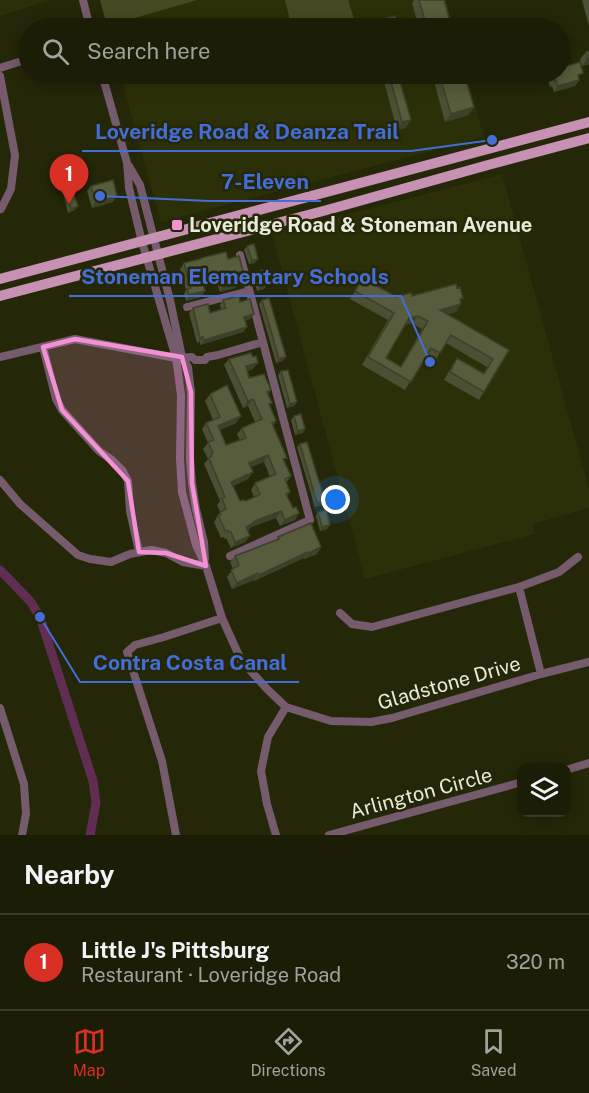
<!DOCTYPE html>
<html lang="en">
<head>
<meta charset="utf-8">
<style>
	:root { --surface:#1b1d06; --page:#242610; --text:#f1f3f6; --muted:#a0a29b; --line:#393b28; --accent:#d93025 }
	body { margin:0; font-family:"Public Sans",sans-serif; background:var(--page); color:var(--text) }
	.controls { position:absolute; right:18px; bottom:18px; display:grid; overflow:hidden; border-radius:12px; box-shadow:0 3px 15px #0003 }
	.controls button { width:54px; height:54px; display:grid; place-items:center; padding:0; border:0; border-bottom:2px solid var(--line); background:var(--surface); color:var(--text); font:30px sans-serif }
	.you { position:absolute; left:336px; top:500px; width:21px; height:21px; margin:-15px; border:4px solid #fff; border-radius:50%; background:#1a73e8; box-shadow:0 0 0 9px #1a73e833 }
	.badge { display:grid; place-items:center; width:39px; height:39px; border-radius:50%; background:var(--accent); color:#fff; font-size:20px; font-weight:700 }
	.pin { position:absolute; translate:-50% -50px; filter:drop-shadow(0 2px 3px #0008) }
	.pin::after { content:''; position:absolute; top:32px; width:21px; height:18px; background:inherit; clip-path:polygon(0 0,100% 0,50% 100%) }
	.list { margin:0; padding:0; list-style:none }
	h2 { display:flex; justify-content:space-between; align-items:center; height:78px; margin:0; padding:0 24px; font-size:26px }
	h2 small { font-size:20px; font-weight:400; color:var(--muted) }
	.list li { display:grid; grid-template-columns:39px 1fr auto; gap:18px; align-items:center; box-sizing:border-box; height:96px; padding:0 24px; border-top:2px solid var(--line) }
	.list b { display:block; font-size:22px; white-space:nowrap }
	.list p { margin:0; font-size:20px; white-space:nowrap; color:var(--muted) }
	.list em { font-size:20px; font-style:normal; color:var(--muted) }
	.icon { flex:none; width:33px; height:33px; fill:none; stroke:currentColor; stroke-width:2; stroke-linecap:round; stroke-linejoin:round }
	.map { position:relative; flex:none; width:589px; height:835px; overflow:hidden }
	.search { position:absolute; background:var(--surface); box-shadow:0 3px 15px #0003; left:18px; right:18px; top:18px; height:66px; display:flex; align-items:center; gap:15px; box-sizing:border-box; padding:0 21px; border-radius:33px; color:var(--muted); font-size:22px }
	.sheet { height:174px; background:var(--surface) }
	nav { display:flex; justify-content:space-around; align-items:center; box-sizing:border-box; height:84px; border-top:2px solid var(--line); background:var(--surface); font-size:16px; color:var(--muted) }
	nav a { display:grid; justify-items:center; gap:3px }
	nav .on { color:var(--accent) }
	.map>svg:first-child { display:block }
	.built { fill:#2c3008 }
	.green { fill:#454a23 }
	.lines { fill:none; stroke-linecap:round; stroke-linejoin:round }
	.canal { stroke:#622d53; stroke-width:9 }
	.minor { stroke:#755b6c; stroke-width:8 }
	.major { stroke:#c691b3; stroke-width:10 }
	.wall { fill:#4b4f34; fill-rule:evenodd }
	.shaded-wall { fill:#3d402a }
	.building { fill:#575c3c; stroke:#3d402a; stroke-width:1.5; fill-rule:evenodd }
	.marked { fill:#f491d4; fill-opacity:0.2; stroke:#f491d4; stroke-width:4.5; stroke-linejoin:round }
	.poi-dot { fill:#f491d4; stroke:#242708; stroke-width:2 }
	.labels { text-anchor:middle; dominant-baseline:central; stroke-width:5; stroke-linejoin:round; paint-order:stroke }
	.poi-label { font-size:20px; font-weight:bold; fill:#e7ebd8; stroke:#242708; text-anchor:start }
	.street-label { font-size:20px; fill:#e7ebd8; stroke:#242708 }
	.leader { fill:none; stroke:#456dd8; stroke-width:2 }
	.callout-dot { fill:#456dd8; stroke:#242708; stroke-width:2 }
	.callout-label { font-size:21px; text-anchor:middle; font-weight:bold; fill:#456dd8; stroke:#242708; stroke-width:5; stroke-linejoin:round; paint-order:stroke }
</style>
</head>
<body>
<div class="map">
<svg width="589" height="835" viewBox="0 0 589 835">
	<rect width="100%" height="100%" fill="#242708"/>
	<path class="built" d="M0,0H51L0,16Z
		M100,0H446L454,28H108Z
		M120,74H466L484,137L161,222Z
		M502,174L589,489V508L533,524L535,534L365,579L272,234Z"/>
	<path class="green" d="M100,0H197L107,26Z
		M285,0H348L357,28H292Z"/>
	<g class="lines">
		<path class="canal" d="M0,570L30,601L40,617L93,781L96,803L90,835"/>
		<path class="minor" d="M83,0L90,28
			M0,68L28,59
			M102,74L127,163L129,188L142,242L176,358L181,395L180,459L182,492L196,545L206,566L222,618L241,660L267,689L286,707L331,721L371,722L392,718L541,674L589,662
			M0,76L15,155L11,189L1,209
			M129,166L140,185L170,300L182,357L188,367L191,392L190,459L192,483L196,509L204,542L205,559
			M187,307L249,291
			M43,347L56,399L62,410L99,451L112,460L122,470L128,481L130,511L139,552
			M0,357L75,339L176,358L192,357L195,360H205L207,357L218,355L263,342
			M0,480L20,504L78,555L90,559L111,562L130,554L151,550L166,553L183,562L206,566
			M230,556L310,520L240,255
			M519,587L541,674
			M340,613L352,624L372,627L519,587L559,572L578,557
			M0,708L24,784L26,814L22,835
			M566,770L589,763
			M176,835L162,761L127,652L135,645L164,637L222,618
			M276,835L267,804L261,771L268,737L286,707
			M329,835L522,782"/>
		<path class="major" d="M0,279L589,122
			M0,296L327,210L488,165L589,138"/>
	</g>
	<path class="wall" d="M414,0H444L452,28H419L412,3Z
		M582,0H589V26Z
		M375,21L398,28H370Z
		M589,51V64L582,66L580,59L586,52Z
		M382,74H398L411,120L405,128L397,130Z
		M432,74H464L474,107L468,115L445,122Z
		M549,74H561L579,79V80L575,86L554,92L552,86L550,87L547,76Z
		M91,186L113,202L92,208L87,191Z
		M67,193L75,210L68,213L64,197Z
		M247,246L258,259L255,263L249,264L244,250Z
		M201,258L228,259L243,271L239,276L237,277L239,283L235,288L220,292L217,283H211L203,285L205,291L201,297L186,301L184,294L186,290L180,269L184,263L200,259Z
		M255,273L267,285L264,289L257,291L253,276Z
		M363,278L396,297L412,296L461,301L456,312L447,314L509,350L479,400L444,380L452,366L457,358L484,373L487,367L446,343L435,361L426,356L405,390L362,365L388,320L350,299ZM412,323L422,329L401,366L386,358L404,325Z
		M223,300L240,302L250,319L245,321L247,327L243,332L200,345V342L197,343L189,313L193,308L210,313L221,310L220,305Z
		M262,300L283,361L276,363L259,304Z
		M229,359L253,369L247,371L249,378L271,390L268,394L270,406L276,421L273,426L284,461L291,476L286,483L290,492L287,496L293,508L299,513L295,520L280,526L276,518L251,527L248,531L245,542L231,548L226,538L224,539V537L221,538L214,522L220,512L217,505L220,501L204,464L208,459L203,449L208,443L202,429L206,423L213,420L205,401L210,394L236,423L220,430L226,445L240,440L237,434L242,428L255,422L248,406L243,408L224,365ZM264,462L270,477L255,483L251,490L254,497L246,501H240L233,486L248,479L250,467Z
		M281,371L297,402L294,406L287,408L278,375Z
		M294,416L303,433L295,435L291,420Z
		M300,444L325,501L322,505L315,507L297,447Z
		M318,512L330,525L327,529L320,531L316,516Z
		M278,537L321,547L317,554L304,559V558L254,581V580L232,589L227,577L233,569L230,562L235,556L276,540Z"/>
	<path class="shaded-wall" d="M589,58V64L582,66L587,59Z
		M579,80L575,86L554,92L558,86Z
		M474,107L468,115L445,122L451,114Z
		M411,120L405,128L397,130L402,122Z
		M117,196L113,202L92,208L96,202Z
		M78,206L75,210L68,213L71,209Z
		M258,259L255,263L249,264L252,260Z
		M243,271L239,276L232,278L236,273Z
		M221,277L217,283L198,287L202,281Z
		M239,283L235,288L220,292L223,287Z
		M267,285L264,289L257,291L260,287Z
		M205,291L201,297L186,301L189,295Z
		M463,298L458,305L461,304L456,312L434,318L440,310Z
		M254,314L250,319L241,322L244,317Z
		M418,316L412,323L403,326L409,318Z
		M247,327L243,332L200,345L204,340Z
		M203,337L200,342L197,343L200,338Z
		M286,357L283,361L276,363L279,359Z
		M258,363L253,369L241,373L246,366Z
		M253,399L248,406L243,408L248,401Z
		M297,402L294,406L287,408L290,404Z
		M241,416L236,423L213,433L218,426Z
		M305,429L303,433L295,435L298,431Z
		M268,455L264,462L244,470L249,463Z
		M253,472L248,479L227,488L231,482Z
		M325,501L322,505L315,507L317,503Z
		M281,511L276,518L251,527L249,530L241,533L246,527L255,521Z
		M299,513L295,520L280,526L285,520Z
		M330,525L327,529L320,531L322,527Z
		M250,536L245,542L231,548L235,542Z
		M321,547L317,554L304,559L309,553Z
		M308,552L304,558L254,581L259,575Z
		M258,573L254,580L232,589L237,583Z"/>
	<path class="building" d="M419,0H444L452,28H427Z
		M395,16L398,28H377L375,21Z
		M210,19L213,28H177Z
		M589,51V58L587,59L586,52Z
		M580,62L583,73L578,75L579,80L558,86L556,80L554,81L552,74H561V68Z
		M389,74H398L411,120L402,122Z
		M439,74H464L474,107L451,114Z
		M113,180L117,196L96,202L91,186Z
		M73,192L78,206L71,209L67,193Z
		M254,244L258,259L252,260L247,246Z
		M226,252L228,259L239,256L243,271L236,273L239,283L223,287L221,277L215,278L202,281L205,291L189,295L187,289L191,288L184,263L201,259V258Z
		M263,270L267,285L260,287L255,273Z
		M363,278L396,297L411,293L412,296L456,284L457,288L460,287L463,298L460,299L461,304L440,310L509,350L484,392L450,372L457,358L484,374L493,359L451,335L440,353L431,348L411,382L368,357L394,313L355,291ZM418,316L428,321L401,367L386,358L409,318Z
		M239,296L240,302L250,299L254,314L244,317L247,327L204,340L203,337L200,338L193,308L208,304L210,313L226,308L223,300Z
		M269,298L286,357L279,359L262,300Z
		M251,353L253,357L256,356L258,363L246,366L249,378L264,374L271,390L267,392L272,403L269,404L276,421L272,423L287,458L283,459L291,476L285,479L290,492L286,494L293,508L296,507L299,513L285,520L281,511L255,521L253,523L246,527L250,536L235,542L231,532H229L228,530L226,532L218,515L221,514L220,512L226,509L222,498L225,497L209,458L212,456L211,454L213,453L208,442L214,440L206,423L220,417L210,394L227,385L241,416L218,426L226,445L246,438L242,428L262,419L253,399L248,401L229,359ZM268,455L276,474L255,483L260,494L259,495L246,501L243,500L240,501L231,482L253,472L249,463Z
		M288,370L297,402L290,404L281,371Z
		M301,414L305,429L298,431L294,416Z
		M307,442L325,501L317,503L300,444Z
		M326,510L330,525L322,527L318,512Z
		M311,523L321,547L309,553L308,552L259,575L258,573L237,583L231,570L239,565L235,556L279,539L278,537Z"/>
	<path class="marked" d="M75,339L182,357L191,392L192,483L206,566L166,553L139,552L128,481L62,410L43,347Z"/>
	<rect class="poi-dot" x="171" y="219" width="12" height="12" rx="3"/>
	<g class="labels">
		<g class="poi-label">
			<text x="189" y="225">Loveridge Road &amp; Stoneman Avenue</text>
		</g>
		<g class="street-label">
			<text transform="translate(449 683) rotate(-16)">Gladstone Drive</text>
			<text transform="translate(421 793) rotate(-15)">Arlington Circle</text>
		</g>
	</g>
	<path class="leader" d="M492 140L411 151H82M100 196L209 201H321M430 362L401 296H69M40 617L80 682H299"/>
	<g class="callout-dot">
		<circle cx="492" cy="140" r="6"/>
		<circle cx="100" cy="196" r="6"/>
		<circle cx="430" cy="362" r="6"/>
		<circle cx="40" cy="617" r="6"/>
	</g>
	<g class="callout-label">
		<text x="247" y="139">Loveridge Road &amp; Deanza Trail</text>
		<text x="265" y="189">7-Eleven</text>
		<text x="235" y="284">Stoneman Elementary Schools</text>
		<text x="190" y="670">Contra Costa Canal</text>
	</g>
</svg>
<div class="controls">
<button><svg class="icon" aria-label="layers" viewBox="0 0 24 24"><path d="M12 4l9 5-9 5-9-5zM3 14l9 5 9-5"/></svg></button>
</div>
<div class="you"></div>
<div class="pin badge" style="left:69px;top:204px">1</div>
<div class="search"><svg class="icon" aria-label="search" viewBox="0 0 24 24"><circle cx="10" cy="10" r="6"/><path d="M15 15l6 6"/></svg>Search here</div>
</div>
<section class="sheet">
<h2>Nearby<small></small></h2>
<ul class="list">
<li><span class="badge">1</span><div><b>Little J's Pittsburg</b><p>Restaurant · Loveridge Road</p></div><em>320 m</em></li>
</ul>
</section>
<nav>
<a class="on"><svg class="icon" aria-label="map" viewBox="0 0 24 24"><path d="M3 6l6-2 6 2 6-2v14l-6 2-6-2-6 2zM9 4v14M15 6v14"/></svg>Map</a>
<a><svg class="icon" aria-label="directions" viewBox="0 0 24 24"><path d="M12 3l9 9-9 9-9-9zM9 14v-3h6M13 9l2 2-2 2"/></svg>Directions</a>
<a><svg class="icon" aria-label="saved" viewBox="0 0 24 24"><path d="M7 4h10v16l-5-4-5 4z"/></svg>Saved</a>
</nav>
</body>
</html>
